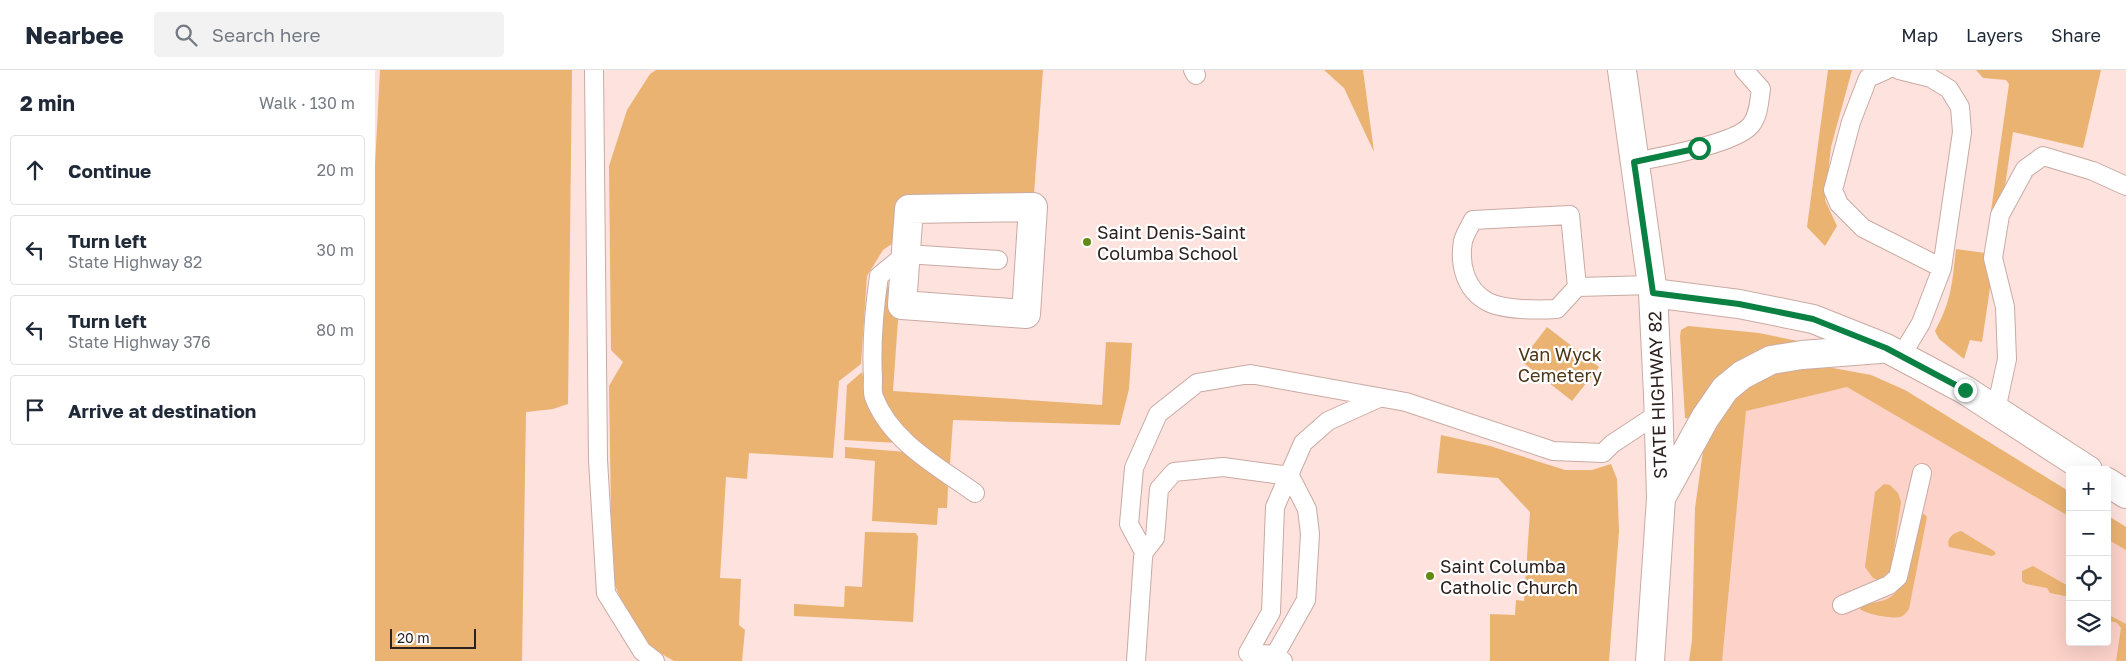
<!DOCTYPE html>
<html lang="en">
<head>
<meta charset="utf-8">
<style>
	:root { --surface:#fff; --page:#f2f2f3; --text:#1f2937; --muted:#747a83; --line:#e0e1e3 }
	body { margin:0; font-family:"Golos Text",sans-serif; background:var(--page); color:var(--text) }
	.controls { position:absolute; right:15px; bottom:15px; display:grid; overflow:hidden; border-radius:5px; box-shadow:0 5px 20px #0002 }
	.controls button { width:45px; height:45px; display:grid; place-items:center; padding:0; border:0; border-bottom:1px solid var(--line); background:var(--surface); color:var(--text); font:25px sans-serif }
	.scale { position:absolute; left:15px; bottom:12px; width:86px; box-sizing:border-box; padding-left:5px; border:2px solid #2d211f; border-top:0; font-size:14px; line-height:18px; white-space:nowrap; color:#2d211f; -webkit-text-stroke:4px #fff; paint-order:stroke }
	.stop { position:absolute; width:15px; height:15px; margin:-11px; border:4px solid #0b8043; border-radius:50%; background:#fff }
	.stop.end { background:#0b8043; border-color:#fff; box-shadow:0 1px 5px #0008 }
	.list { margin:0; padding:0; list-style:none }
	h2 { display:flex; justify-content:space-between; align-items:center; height:65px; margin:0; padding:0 20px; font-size:21px }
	h2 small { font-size:16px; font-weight:400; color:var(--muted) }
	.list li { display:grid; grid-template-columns:32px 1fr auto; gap:15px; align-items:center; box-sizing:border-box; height:70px; margin:0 10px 10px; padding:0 10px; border:1px solid var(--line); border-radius:5px }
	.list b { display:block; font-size:19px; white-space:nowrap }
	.list p { margin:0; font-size:16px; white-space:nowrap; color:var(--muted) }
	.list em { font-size:16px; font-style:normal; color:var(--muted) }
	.icon { flex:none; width:28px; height:28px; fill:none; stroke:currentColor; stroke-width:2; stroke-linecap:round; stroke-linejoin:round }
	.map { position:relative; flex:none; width:1751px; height:591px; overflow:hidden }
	header { display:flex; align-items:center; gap:30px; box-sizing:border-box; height:70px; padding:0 25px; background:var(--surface); border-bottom:1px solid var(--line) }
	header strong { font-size:24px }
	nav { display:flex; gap:28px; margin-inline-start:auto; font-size:18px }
	.search { width:350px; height:45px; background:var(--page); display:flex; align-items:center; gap:12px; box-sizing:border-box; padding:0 18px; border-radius:5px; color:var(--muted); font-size:19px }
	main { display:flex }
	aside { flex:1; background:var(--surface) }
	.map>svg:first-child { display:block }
	.built { fill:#fcd2c9 }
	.green { fill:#eab372 }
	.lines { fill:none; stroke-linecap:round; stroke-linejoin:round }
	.lane-casing { stroke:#caaaa3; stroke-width:20 }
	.street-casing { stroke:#caaaa3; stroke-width:30 }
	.secondary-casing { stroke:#caaaa3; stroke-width:30 }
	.lane { stroke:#fff; stroke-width:18 }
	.street { stroke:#fff; stroke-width:28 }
	.secondary { stroke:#fff; stroke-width:28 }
	.route { stroke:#0b8043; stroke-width:6 }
	.poi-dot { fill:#648a13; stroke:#fff; stroke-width:2 }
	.labels { text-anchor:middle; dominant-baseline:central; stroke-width:4.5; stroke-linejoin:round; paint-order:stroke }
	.poi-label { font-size:18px; fill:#2d211f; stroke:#fff; text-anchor:start }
	.park-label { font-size:18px; fill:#4e3515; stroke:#fff }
	.street-label { font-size:18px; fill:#2d211f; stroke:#fff }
</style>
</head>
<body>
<header>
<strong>Nearbee</strong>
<div class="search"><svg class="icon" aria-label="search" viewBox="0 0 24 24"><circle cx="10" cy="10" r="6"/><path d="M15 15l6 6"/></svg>Search here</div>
<nav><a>Map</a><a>Layers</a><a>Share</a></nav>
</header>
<main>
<aside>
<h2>2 min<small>Walk · 130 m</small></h2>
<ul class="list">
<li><svg class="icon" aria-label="ahead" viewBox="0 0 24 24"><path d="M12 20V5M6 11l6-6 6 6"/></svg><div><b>Continue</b></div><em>20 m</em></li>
<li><svg class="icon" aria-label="left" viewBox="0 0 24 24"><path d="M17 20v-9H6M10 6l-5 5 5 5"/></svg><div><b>Turn left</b><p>State Highway 82</p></div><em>30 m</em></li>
<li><svg class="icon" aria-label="left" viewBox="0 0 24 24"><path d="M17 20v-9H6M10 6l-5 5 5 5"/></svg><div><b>Turn left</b><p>State Highway 376</p></div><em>80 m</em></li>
<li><svg class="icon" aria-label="arrive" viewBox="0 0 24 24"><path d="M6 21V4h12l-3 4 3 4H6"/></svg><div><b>Arrive at destination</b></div></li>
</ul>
</aside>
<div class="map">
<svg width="1751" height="591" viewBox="0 0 1751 591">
	<rect width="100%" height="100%" fill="#fee2dd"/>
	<path class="built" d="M1462,305L1695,428V572H1732V451L1751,462V591H1319L1360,335Z"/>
	<path class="green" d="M5,0H197L193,334L178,339L151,342L147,591H0V95Z
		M281,0H668L658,137L534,139L524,169L508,180L492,206L486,294L464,311L458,388L374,383L372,409L351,407L345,508L366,509L364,555L370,560L367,591H299L276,578L252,545L237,508L234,316L248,292L236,280L234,96L252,40L275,4Z
		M949,0H988L999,82L969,18Z
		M1453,0H1477L1456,77L1450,130L1462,156L1450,176L1432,157Z
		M1601,0H1726L1708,78L1638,62L1607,272L1595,270L1589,289L1564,269L1560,261C1577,230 1577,213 1581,179L1610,183L1634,14L1631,10L1608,8Z
		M529,206L524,236L518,321L727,335L731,272L757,273L754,319L745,355L578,350L575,394L555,383L525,354L506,323V261L511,218Z
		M1313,256L1384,263L1423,271V274L1315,349L1310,348L1305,266L1306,260Z
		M1172,257L1224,297L1197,331L1146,291Z
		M1419,297L1458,298L1496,305L1530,320L1695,422V447L1472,317L1371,341L1347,591H1314L1317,570L1320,438L1328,381L1343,351L1364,324L1392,306Z
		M487,302L494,332L523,373L469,370L472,315Z
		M1066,365L1115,376L1190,400H1217L1236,394L1242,409L1244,461L1234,591H1115V544L1140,545L1141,530L1149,531L1155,442L1123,408L1062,403Z
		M470,377L531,382L573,417L572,438H563L562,455L497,451L500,391L470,388Z
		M1509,414L1515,415L1523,423L1526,432L1516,499L1511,507L1503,510L1498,508L1490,497L1500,422Z
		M1545,444H1549L1552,447L1534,539C1531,543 1529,546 1525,547C1517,549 1490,544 1485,539L1486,536C1504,530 1516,534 1527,513Z
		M1732,445L1751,457V480L1732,469Z
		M1586,461L1619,481L1621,484L1617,486L1574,477C1571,468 1578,463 1586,461Z
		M490,462L541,463L543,467L538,552L419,546V534L469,537L470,516L487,517Z
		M1658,496L1695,517V527L1675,523L1672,518L1651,514L1647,511V501Z
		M1732,544L1751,554V591H1741L1746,558L1742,553L1732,550Z"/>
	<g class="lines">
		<defs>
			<path id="lane" d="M219,0L223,390L231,523L267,581L280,591
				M818,0L821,5
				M1511,0L1493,8L1476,52L1458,120L1464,134L1488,158L1567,198
				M1524,0L1556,8L1574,19L1585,37L1587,62L1567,198L1546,253L1526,286
				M1259,92C1284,87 1361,74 1376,55C1384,45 1384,31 1386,19L1369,0
				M1202,217L1182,239C1163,240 1129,240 1113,232C1090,220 1084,194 1088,171C1090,164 1095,156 1098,150L1195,145L1202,217L1277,215
				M1621,340L1632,289L1630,237L1618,188L1625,145L1650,99L1668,86L1718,101L1751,116
				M600,423C564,397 516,372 499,327C497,322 498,314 498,308C496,273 499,240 504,206L531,184L623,190
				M769,482L754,454L759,398L783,344L822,313L875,304L1031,332L1178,381L1228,383L1237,374L1284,343
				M1467,535L1514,515L1523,507L1547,403
				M900,585L931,530L935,464L932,439L915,406
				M761,591L768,488L769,482L780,468L784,419L799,402L848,397L915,406
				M908,591L900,585L873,583L896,542L900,437L928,373L953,351L1004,328"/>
			<path id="street" d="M658,137L651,244L527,235L534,139Z"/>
			<path id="secondary" d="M1247,0L1278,223L1283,324L1286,428L1275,591
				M1278,223L1364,234L1438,249L1511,278L1590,320L1713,400
				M1732,412L1751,424
				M1286,428L1330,348L1350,319L1367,305L1396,290L1427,285L1505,279"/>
		</defs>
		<use href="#lane" class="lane-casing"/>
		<use href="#street" class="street-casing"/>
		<use href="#secondary" class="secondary-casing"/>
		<use href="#lane" class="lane"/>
		<use href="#street" class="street"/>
		<use href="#secondary" class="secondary"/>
	</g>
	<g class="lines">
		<path class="route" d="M1324,78L1259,92L1278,223L1364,234L1438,249L1511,278L1590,320"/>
	</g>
	<g class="poi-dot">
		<circle cx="712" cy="172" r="5"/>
		<circle cx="1055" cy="506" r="5"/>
	</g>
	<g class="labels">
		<g class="poi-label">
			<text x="722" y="162">Saint Denis-Saint<tspan x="722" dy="21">Columba School</tspan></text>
			<text x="1065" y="496">Saint Columba<tspan x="1065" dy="21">Catholic Church</tspan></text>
		</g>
		<g class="park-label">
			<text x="1185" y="284">Van Wyck<tspan x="1185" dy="21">Cemetery</tspan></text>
		</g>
		<g class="street-label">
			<text transform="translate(1282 325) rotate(-92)">STATE HIGHWAY 82</text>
		</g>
	</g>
</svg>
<div class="controls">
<button>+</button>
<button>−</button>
<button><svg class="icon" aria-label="locate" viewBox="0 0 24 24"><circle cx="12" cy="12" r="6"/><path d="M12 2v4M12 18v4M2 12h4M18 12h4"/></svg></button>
<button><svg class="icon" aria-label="layers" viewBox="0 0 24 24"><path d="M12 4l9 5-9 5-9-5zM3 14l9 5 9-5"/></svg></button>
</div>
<div class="scale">20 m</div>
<div class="stop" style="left:1324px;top:78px"></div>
<div class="stop end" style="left:1590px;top:320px"></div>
</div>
</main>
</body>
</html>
